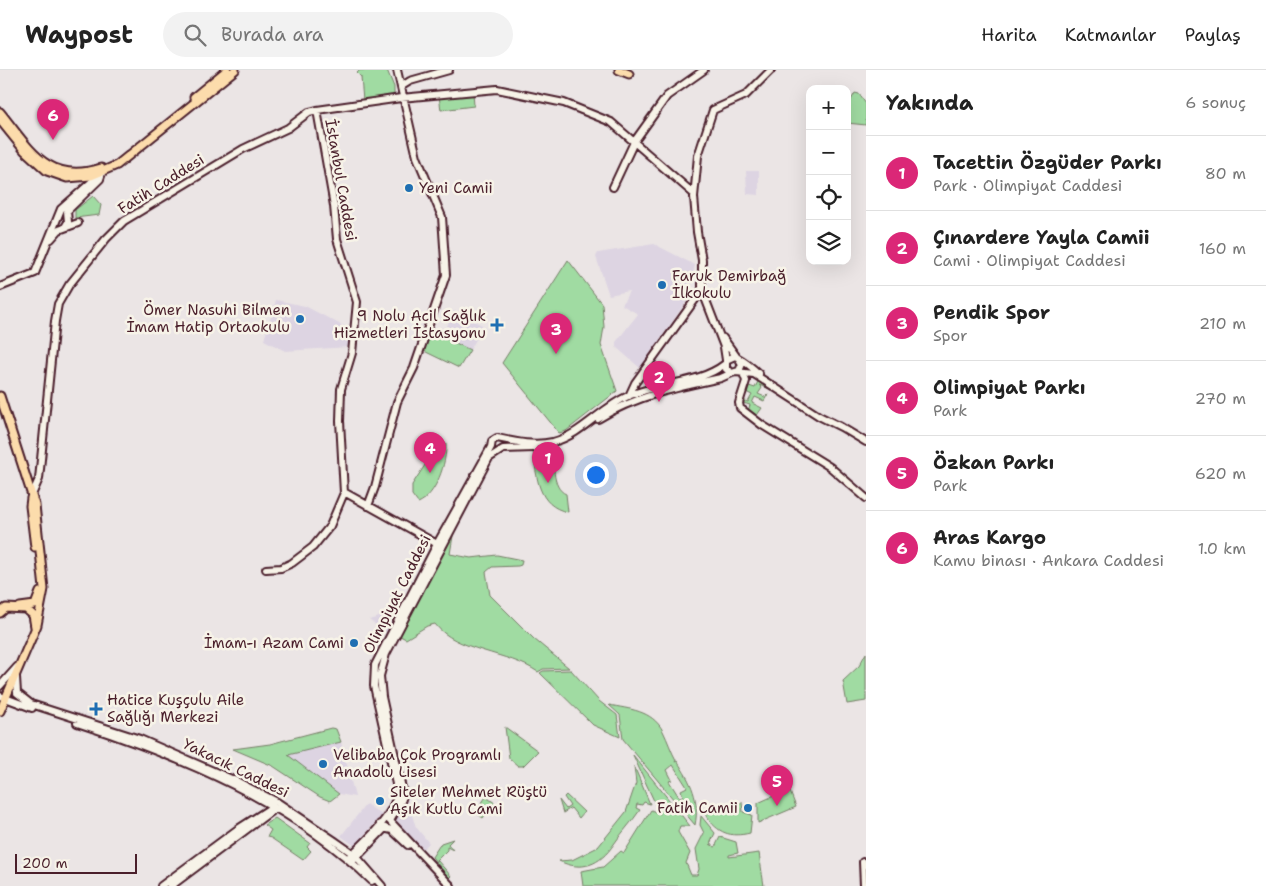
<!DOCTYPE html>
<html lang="tr">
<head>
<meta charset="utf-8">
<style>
	:root { --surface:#fff; --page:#f2f2f2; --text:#222; --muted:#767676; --line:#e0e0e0; --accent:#db2777 }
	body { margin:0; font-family:"Shantell Sans",sans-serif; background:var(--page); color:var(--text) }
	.controls { position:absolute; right:15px; top:15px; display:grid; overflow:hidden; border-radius:10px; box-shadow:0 5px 20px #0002 }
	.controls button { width:45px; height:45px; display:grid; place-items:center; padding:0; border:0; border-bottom:1px solid var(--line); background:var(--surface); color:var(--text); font:25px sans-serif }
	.scale { position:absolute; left:15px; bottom:12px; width:122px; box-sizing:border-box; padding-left:5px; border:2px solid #4a1f2b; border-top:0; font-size:14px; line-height:18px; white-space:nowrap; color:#4a1f2b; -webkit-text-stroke:4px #f7f3e8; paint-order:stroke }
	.you { position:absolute; left:595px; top:404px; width:18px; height:18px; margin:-12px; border:4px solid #fff; border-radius:50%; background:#1a73e8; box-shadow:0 0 0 8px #1a73e833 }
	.badge { display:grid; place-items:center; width:32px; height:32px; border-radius:50%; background:var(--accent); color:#fff; font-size:16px; font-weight:700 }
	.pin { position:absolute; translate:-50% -41px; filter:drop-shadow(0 1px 2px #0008) }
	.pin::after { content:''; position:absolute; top:26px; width:18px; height:15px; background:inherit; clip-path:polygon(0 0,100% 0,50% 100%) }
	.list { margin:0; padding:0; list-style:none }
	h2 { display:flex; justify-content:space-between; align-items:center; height:65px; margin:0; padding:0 20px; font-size:21px }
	h2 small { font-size:16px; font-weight:400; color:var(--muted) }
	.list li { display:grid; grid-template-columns:32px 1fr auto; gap:15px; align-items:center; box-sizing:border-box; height:75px; padding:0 20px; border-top:1px solid var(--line) }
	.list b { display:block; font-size:19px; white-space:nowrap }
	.list p { margin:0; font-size:16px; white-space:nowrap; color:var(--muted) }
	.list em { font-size:16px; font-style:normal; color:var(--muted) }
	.icon { flex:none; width:28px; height:28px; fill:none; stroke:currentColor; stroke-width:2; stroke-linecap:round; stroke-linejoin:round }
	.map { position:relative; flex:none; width:866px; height:816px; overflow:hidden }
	header { display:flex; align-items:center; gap:30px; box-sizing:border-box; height:70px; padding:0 25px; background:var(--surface); border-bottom:1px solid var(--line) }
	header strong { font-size:24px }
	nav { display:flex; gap:28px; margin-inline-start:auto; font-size:18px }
	.search { width:350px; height:45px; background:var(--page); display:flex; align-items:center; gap:12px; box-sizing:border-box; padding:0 18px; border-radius:28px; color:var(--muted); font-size:19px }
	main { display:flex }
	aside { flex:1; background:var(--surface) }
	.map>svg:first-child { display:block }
	.built { fill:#ddd4e2 }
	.green { fill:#a0dba2; stroke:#757d66; fill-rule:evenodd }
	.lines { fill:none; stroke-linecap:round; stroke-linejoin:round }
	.secondary-casing { stroke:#4a1f2b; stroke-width:10 }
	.primary-casing { stroke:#4a1f2b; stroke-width:11 }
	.secondary { stroke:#f7f3e8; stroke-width:6 }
	.primary { stroke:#fcdcac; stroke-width:7 }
	.poi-dot { fill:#1f6fb2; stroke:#f7f3e8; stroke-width:2 }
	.labels { text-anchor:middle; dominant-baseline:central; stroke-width:5; stroke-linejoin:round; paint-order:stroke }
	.street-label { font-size:15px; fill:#4a1f2b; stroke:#f7f3e8 }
	.poi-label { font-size:15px; fill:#4a1f2b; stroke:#f7f3e8; text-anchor:start }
</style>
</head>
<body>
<header>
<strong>Waypost</strong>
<div class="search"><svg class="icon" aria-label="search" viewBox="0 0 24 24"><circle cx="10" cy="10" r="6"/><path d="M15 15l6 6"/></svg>Burada ara</div>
<nav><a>Harita</a><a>Katmanlar</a><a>Paylaş</a></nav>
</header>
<main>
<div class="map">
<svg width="866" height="816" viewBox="0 0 866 816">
	<rect width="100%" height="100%" fill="#ebe5e5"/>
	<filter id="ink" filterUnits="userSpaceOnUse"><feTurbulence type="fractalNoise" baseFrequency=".02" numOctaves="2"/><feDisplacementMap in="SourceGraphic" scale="10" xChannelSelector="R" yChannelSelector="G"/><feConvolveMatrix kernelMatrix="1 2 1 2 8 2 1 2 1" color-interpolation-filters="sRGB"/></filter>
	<g filter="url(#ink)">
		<path class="built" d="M746,101H759V125L747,124Z
			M654,174L695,195L686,232L640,298L616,277V272L638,244L622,235L629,221L609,225L596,187L598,183Z
			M276,230L305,236L347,258L351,265L349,277L285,281L264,270Z
			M454,241L484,256L470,280L442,267Z
			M389,544L392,553L386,562L369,550Z
			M341,672L349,703L355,727L339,724L287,685Z
			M407,731L416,757L429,773L424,778H418L394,752L393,749Z
			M366,734L382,745L355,776L341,766Z"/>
		<path class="green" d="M360,0H387L394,17V25L363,31L361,7L357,3Z
			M473,22L474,36L441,40L439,26Z
			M855,23L859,24L866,34V55L847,53V37Z
			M93,126L101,135L99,145L75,148V140Z
			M568,190L602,234L604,257L601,275L617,321L566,361L559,363L502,293Z
			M431,261L470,280L459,298L424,281Z
			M759,309L771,316L770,319L759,315L762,318L758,324L765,327L768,324L764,331L755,327L752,333L762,338L755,348L744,340L748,341L750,335L743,333V337L740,334L743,324L741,329L748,332L752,325L744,321L746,315L755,318Z
			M440,372L446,374C447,392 436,426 418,433L412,425V415Z
			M554,377C554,391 551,418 566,424L568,442C537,436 537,407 533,381Z
			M454,460L450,484L471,488L497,485L522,490L521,495L518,496L492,497L486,502L490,525L534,569L569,598L543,599L538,602C509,582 455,581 435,554L427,556L406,569L400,566Z
			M866,583V631L847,634L843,611L859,596Z
			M571,600L599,631L617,645L620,667L593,655L540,603L543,601Z
			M609,635C629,639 652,640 663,661C668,671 671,681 676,690L675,692L677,691C691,712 700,730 695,755L623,669L620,645ZM673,695L687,717L681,720L683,726L679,727L669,711L672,710L667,700Z
			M505,657L538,681L523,696H518L509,688Z
			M331,658L336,659L341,672L288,685L339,724L330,731L320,727L273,696L233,679L270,674Z
			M633,685L690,756H680L678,762L690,783L686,793L691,805H697L699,799L696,779L704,763L700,755L701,746L715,763L710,774L715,777L720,767L736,772L738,783L729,785V787L759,783L764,816H583L581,801L603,797L621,781L624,783L651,740L660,744Z
			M634,696L650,734L644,732L642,735L637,734L636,738L640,740C632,752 622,762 614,774C600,795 582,802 559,791L572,790L598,777L626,742L636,713Z
			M789,719L796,737L758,753V733Z
			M566,725L584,742L579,748L571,738L563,743L559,730L566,739L570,736L564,727Z
			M486,727L495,733L483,748L475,742Z
			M742,732L743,742L752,745L750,763C730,768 718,763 706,746L707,743Z
			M275,748L310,773L307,777L311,781L303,790L271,768L267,767L271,760L264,755Z
			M453,769L448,774L453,780L447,777V780L437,790L451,806L449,808L432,787L441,773Z"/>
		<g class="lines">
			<defs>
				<path id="secondary" d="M402,16L410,11L449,0
					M613,117L634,72L667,26L704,0
					M51,169L59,160L78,153
					M0,217L35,203L61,139L96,108L99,99L102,103L100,109L67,141L68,152L65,157
					M723,268L736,286
					M739,289L742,294L739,301L732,303L726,299V290L735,286C744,291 752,297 759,304
					M726,290L724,277L702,220V190L697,162L694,127L698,86L713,40L746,25L771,0
					M736,302L754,304L819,346L841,357L866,372
					M743,303L746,311L739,333L740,338L762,355L830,397L866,428
					M629,326L635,313L702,220
					M598,349C635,326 678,317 721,308L732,303
					M344,422L439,475
					M31,427L39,409L55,251L58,234L69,215L106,169L124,151L243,79L288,58L309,42L317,40L401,28L497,19L564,33L611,52L694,124
					M368,436L375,417L397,332L414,298L446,205L442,147L417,87L397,0
					M266,499L281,498L292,493L313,477L330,456L344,423L340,351L341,319L352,283L357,232L337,169L334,136L317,40
					M16,607L17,623L31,634L140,669L236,711L277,732L335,771L355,785L382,816
					M0,616L17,597
					M0,626L32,638
					M77,653C182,687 291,732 372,811
					M388,749L451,816
					M390,751L402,729L403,723L382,627L380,606L386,584L489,388L503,379L534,378
					M380,754L383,758L392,760L408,775
					M348,788C367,770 391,749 398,723L374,616L375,595L437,474L491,377L492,371L497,368C516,372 533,376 553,372C581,365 601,338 628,326C659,312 698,315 725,294
					M355,789L385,758
					M863,792L864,816
					M161,816L238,759L269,739L272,734
					M171,816L274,739"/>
				<path id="primary" d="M619,0L629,4
					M194,27L227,0
					M0,42C30,79 47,115 101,98
					M0,50L25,81L47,101L67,108L91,106L117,95L235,0
					M0,326L35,435L44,519L37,555L0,641
					M31,428L30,436L35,477
					M20,537L35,535L40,522
					M0,543L6,538L26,539L33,545L35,557"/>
			</defs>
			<use href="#secondary" class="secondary-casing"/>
			<use href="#primary" class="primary-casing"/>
			<use href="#secondary" class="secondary"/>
			<use href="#primary" class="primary"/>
		</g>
	</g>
	<g class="poi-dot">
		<circle cx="409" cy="118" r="5"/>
		<circle cx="662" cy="215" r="5"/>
		<circle cx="300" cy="249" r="5"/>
		<path d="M494.5 247.5h5v5h5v5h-5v5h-5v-5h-5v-5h5z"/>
		<circle cx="354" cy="573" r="5"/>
		<path d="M93.5 631.5h5v5h5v5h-5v5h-5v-5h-5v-5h5z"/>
		<circle cx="323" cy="694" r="5"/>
		<circle cx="380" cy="731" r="5"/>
		<circle cx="748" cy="738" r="5"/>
	</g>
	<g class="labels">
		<g class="street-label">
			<text transform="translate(341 110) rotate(80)">İstanbul Caddesi</text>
			<text transform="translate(161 114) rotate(-32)">Fatih Caddesi</text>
			<text transform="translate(397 524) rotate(-63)">Olimpiyat Caddesi</text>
			<text transform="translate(236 698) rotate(26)">Yakacık Caddesi</text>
		</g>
		<g class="poi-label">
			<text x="419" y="118">Yeni Camii</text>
			<text x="672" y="206">Faruk Demirbağ<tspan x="672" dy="17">İlkokulu</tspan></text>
			<text x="290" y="240" text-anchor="end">Ömer Nasuhi Bilmen<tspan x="290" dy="17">İmam Hatip Ortaokulu</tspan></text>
			<text x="486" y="246" text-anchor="end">9 Nolu Acil Sağlık<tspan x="486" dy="17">Hizmetleri İstasyonu</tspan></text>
			<text x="344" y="573" text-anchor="end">İmam-ı Azam Cami</text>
			<text x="107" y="630">Hatice Kuşçulu Aile<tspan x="107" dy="17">Sağlığı Merkezi</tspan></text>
			<text x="333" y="685">Velibaba Çok Programlı<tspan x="333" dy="17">Anadolu Lisesi</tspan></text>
			<text x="390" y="722">Siteler Mehmet Rüştü<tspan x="390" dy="17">Aşık Kutlu Cami</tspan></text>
			<text x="738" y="738" text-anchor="end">Fatih Camii</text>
		</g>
	</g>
</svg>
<div class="controls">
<button>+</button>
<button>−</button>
<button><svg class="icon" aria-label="locate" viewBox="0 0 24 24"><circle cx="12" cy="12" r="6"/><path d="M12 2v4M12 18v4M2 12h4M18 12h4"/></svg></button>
<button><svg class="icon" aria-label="layers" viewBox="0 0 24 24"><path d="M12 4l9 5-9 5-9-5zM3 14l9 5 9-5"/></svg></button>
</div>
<div class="scale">200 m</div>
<div class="you"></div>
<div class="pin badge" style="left:548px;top:413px">1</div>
<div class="pin badge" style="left:659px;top:332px">2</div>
<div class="pin badge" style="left:556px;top:284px">3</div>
<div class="pin badge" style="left:430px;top:403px">4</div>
<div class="pin badge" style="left:777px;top:736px">5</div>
<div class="pin badge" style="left:53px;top:70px">6</div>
</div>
<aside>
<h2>Yakında<small>6 sonuç</small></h2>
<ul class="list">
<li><span class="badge">1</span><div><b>Tacettin Özgüder Parkı</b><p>Park · Olimpiyat Caddesi</p></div><em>80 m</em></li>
<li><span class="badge">2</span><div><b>Çınardere Yayla Camii</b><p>Cami · Olimpiyat Caddesi</p></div><em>160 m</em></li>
<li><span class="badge">3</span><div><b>Pendik Spor</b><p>Spor</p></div><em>210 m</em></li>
<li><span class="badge">4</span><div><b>Olimpiyat Parkı</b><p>Park</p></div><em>270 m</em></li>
<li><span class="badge">5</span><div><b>Özkan Parkı</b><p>Park</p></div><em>620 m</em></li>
<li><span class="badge">6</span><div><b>Aras Kargo</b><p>Kamu binası · Ankara Caddesi</p></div><em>1.0 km</em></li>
</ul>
</aside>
</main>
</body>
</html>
